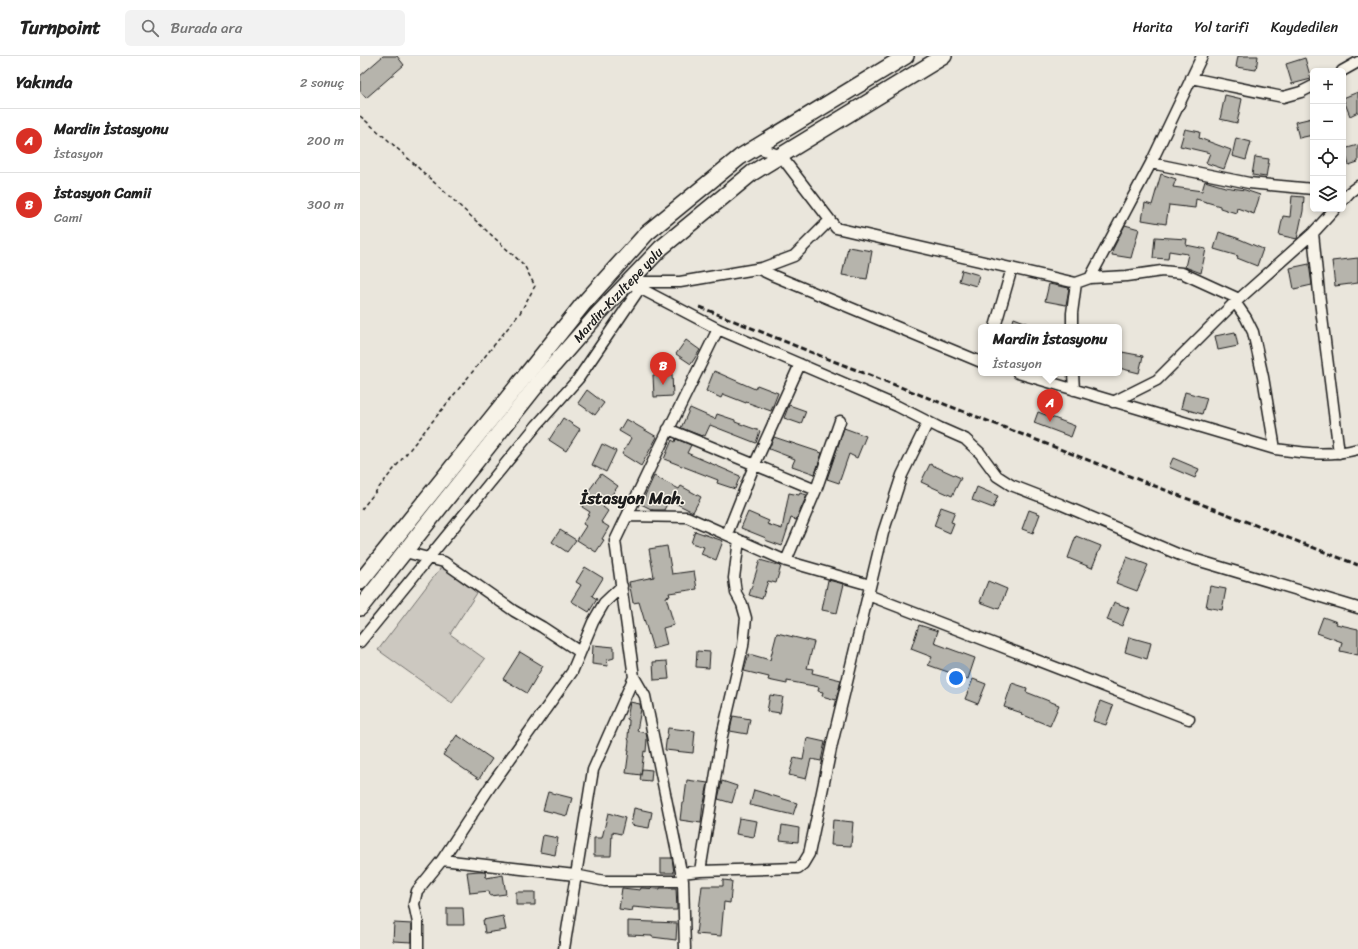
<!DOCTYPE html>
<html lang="tr">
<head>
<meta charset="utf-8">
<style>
	:root { --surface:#fff; --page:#f2f2f2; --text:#222; --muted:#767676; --line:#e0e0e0; --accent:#d93025 }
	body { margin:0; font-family:Sriracha,sans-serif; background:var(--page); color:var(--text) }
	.controls { position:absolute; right:12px; top:12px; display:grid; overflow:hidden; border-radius:6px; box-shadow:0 2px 6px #0003 }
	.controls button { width:36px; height:36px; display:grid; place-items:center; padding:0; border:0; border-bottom:1px solid var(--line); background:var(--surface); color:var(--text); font:20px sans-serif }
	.you { position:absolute; left:596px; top:622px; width:14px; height:14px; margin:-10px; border:3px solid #fff; border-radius:50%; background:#1a73e8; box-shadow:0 0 0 6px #1a73e833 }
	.badge { display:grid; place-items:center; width:26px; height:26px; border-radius:50%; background:var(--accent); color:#fff; font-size:13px; font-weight:700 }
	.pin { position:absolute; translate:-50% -33px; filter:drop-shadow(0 1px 2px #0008) }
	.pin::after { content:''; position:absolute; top:21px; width:14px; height:12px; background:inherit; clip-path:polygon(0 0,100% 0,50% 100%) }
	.popup { position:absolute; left:618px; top:268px; width:144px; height:52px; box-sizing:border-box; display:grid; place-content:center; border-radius:6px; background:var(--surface); filter:drop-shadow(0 1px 3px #0005); font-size:13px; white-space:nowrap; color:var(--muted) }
	.popup b { font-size:15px; color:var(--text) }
	.popup::after { content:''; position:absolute; left:50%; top:100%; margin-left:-8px; border:8px solid transparent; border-top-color:var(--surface) }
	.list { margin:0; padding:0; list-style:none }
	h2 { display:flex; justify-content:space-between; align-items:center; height:52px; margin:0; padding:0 16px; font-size:17px }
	h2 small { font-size:13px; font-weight:400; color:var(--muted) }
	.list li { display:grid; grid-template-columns:26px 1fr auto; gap:12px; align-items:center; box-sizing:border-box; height:64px; padding:0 16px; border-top:1px solid var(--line) }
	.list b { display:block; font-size:15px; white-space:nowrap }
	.list p { margin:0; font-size:13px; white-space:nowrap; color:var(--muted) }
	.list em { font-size:13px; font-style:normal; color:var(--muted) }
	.icon { flex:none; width:22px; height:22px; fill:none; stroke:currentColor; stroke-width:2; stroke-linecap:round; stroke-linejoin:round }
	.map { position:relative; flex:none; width:998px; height:893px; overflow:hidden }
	header { display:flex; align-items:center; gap:24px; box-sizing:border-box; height:56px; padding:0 20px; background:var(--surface); border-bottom:1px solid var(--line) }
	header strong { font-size:19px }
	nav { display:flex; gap:22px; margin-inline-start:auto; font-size:14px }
	.search { width:280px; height:36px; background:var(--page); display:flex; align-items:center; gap:10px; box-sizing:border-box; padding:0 14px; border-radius:6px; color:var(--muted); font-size:15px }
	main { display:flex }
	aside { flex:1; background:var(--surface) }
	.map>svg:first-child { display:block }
	.green { fill:#ccc8c0; stroke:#74726e }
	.building { fill:#b6b4ac; stroke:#1c1c1c }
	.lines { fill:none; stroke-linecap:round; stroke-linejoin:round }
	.minor-casing { stroke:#1c1c1c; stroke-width:13 }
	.highway-casing { stroke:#1c1c1c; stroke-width:18 }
	.path { stroke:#1c1c1c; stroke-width:1.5; stroke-dasharray:4 3; stroke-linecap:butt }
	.minor { stroke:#f7f3e8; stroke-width:10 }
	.highway { stroke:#f7f3e8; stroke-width:15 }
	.rail { stroke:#1c1c1c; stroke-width:3; stroke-dasharray:6 3; stroke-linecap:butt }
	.labels { text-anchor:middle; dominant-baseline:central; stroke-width:3; stroke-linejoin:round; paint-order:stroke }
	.street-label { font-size:13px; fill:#1c1c1c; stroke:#f7f3e8 }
	.district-label { font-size:17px; font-weight:bold; fill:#1c1c1c; stroke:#f7f3e8 }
</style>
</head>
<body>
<header>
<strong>Turnpoint</strong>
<div class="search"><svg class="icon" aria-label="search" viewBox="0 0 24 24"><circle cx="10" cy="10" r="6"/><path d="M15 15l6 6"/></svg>Burada ara</div>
<nav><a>Harita</a><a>Yol tarifi</a><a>Kaydedilen</a></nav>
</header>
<main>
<aside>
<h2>Yakında<small>2 sonuç</small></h2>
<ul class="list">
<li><span class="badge">A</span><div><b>Mardin İstasyonu</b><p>İstasyon</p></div><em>200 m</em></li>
<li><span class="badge">B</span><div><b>İstasyon Camii</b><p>Cami</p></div><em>300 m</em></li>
</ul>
</aside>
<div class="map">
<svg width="998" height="893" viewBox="0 0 998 893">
	<rect width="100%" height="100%" fill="#eae6dc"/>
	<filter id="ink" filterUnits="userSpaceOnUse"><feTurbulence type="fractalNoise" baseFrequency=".025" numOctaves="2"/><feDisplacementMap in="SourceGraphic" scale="8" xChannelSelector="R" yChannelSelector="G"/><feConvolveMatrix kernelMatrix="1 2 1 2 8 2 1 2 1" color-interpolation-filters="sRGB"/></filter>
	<g filter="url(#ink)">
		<path class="green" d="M82,510L117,537L90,578L125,603L92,647L18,594Z"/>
		<path class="building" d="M23,0H37L44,9L6,42L0,35V20Z
			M878,0H898L896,14L876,11Z
			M945,2L951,23L932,28L926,8Z
			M998,36V56L990,60L983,42Z
			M865,39L882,43L877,67L860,63Z
			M952,62L953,79L939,82L935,66Z
			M825,73L840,76L839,82L871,94L864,113L846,107L850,97L820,90Z
			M876,82L891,86L886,104L872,100Z
			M998,89V106L989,109L984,93Z
			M895,101L909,103L906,121L892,119Z
			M801,118L816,123L813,131L842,135L845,125L865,131L885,134L900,139L894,158L877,152L876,157L860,152V150L836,143L835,152L809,149L806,168L782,164L785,147L792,149Z
			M932,140L944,141L943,155L937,183L919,179L923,160L930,161Z
			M765,169L779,173L771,202L752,199L753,193Z
			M859,176L877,182L903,193L897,210L877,202L878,200L854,193Z
			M795,181L827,183L826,189L846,193L841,217L825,211L828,198L809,195L808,203L793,202Z
			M488,191L512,195L507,223L482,219Z
			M998,202V227L975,230L972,205Z
			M949,208L952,229L934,233L930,212Z
			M602,214L619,219L616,230L599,225Z
			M689,228L709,232L706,249L685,245Z
			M654,262L675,270V271H651Z
			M875,276L878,290L858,294L855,280Z
			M326,284L340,294L331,308L316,298Z
			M762,296L783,300L779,317L759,312Z
			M354,315L395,333L397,329L418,337L411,355L386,346V347L363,338L361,342L346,335Z
			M312,318L313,340L294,341L293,319Z
			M227,334L244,347L235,359L218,347Z
			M825,336L847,342L842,358L821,352Z
			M429,349L446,355L441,368L424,362Z
			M330,352L355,363L357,358L375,364V366L400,375L396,387L350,369L345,380L343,379L342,380L321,372Z
			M678,356L715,370L711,381L674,367Z
			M203,362L220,373L206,395L189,384Z
			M266,363L297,381L281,410L262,398L271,382L259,375Z
			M484,372L506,380L497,402L489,398L479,427L467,423Z
			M414,381L462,397L455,418L432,410L435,403L409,393Z
			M316,383L331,389L327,397L380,420L375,433L357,427L358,424L304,403L312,384L315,386Z
			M242,388L256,395L246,416L232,409Z
			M813,402L839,413L835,422L809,411Z
			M570,408L601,422L592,440L561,426Z
			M241,418L258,430L243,451L248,455L241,466L249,471L242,483L244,484L236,496L217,484L226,470L223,468L230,456L222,451L230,439L227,437Z
			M294,420L319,433L321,430L341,441L333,456L309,444L304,454H293L281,448Z
			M617,431L638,440L633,452L612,444Z
			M429,437L439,439L440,437L447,439L436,464L431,462L422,490L405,484L406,482L381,472L388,456L409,465L407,468L422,473Z
			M581,451L595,456L591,466L594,467L590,477L574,470Z
			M669,454L680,458L673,477L662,473Z
			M200,474L216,484L207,496L192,486Z
			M335,475L363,485L356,504L341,498L344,491L331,487Z
			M716,480L741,490L732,512L708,502Z
			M307,490L312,518L334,515L337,533L309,537L310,540L306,541L314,569L303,572L307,589L293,593L279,546L273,547L269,526L294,521L289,493Z
			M767,501L788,509L777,535L756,527Z
			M400,504L421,510L416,527L408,525L402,543L389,539Z
			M225,511L243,522L232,540L237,543L229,556L211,545L221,529L216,526Z
			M468,524L484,528L477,557L462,554Z
			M628,525L647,533L639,553L620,546Z
			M850,530L866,533L862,554L846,551Z
			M754,546L769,552L762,570L747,564Z
			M963,561L977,566L976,568L998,573V599L980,595L982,586L957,577Z
			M559,569L578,575L574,587L615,602L608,623L568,609L572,601L551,593Z
			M417,577L454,586L447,612L453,613L452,617L481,624L476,644L462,640L463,636L458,635L459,631L427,625V628L408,624L409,621L384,615L389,598L410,604Z
			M769,581L791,587L787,603L765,596Z
			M233,589L254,591V602L247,604L248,610L232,608Z
			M337,595L350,596L349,612L336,611Z
			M160,596L183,610L167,637L143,623Z
			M307,605L309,623L294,624L293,606Z
			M613,623L626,628L618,648L605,643Z
			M652,627L667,632L666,636L699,649L690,670L661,658L662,657L644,651Z
			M410,639L423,641L420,657L407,655Z
			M740,645L753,650L746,669L733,665Z
			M270,646L280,648L281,653L277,675L286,677L287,682L286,696L284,695L281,719L266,717L269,694H268L269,685L268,682L269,664L267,663Z
			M373,660L390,663L387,678L370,675Z
			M308,672L335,675L333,697L305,694Z
			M97,679L132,703L119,723L83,699Z
			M447,682L465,686L461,705L451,703L446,723L429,719L434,702L443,704Z
			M282,713L292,714L291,725L280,724Z
			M327,724L348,727L344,747H343L341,767L320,764L322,747H324Z
			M362,725L377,730L372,747L358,743Z
			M394,734L437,747L433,759L390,749Z
			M188,736L212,742L207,760L183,754Z
			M274,752L292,756L289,772L271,769Z
			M248,757L265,762L261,778L252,776L251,800H234V782H242Z
			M379,762L397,765L394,781L376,778Z
			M473,764L493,766L491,790L471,789Z
			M422,769L439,772L438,786L420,784Z
			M183,779L198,782L195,799L180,796Z
			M301,802H312L314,817H301Z
			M119,815H125L126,822L143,819L146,838L130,840L129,835L110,837L107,816Z
			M363,824L372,825L370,847L364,846L361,880L336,878L342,830H363Z
			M262,832L280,834L281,832L300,833V832H316L317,854H306L273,851L272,855L259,853Z
			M156,836H175V849H156Z
			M87,852H103L104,869H87Z
			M143,860L146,874L125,877L123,864Z
			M268,865L317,867L316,884L292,881V880L268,879Z
			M34,867L52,868V886L33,885Z"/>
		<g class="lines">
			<defs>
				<path id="minor" d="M982,15L998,6
					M831,22L923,41L941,36L953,30
					M396,91L421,100L476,172L716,227L730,222L791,107L842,0
					M791,107L889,127L953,133
					M983,144L990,136L998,130
					M953,177L959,237L979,397
					M399,213L414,220L621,306
					M730,222L767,220L802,215L822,217L879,243L953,177L975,153
					M268,226L358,273L537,350L580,372L605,383L620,397L637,420L651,429L700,448L820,499L998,552
					M270,226H320L402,212L434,200L470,164
					M875,246L886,262L893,276L903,321L915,393
					M635,271L652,212
					M712,271V257L716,227
					M658,317L915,393C945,397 968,401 998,393
					M713,317L714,334
					M753,346L797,324L875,246L879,243
					M308,373L456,434
					M267,460L327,461L426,505L510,529
					M367,478L394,410L440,308
					M45,496L84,506L154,555L182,571L220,596
					M426,505L456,434L480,365
					M508,539L829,663
					M0,586L177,369L218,323L280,232
					M274,621L285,640L323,825L325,893
					M82,804L215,819L245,825H323
					M340,815L362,680L383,590L386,562L382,548L376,537L374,522L379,484
					M321,817L340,815L438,812L443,808L449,798L472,688L523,477L542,419L568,366
					M58,893V867L54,848L57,835L82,804L130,731L212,616L233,566L244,547L262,530
					M204,893L233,714L274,621L255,485L299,393L358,273"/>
				<g id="highway">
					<path d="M0,526L223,248L287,177L380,101L546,0"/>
					<path id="s1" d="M0,552L184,320L238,258L301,192L392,117L584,0"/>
				</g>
			</defs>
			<use href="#minor" class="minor-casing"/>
			<use href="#highway" class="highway-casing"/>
			<path class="path" d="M0,60L28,84L164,209L175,230L160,257L0,455"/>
			<use href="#minor" class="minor"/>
			<use href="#highway" class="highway"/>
			<path class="rail" d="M340,251L463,301L998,509"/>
		</g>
	</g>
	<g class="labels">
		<g class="street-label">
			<text stroke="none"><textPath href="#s1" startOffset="406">Mardin-Kızıltepe yolu</textPath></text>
		</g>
		<g class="district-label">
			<text x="273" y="442">İstasyon Mah.</text>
		</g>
	</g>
</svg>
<div class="controls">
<button>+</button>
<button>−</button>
<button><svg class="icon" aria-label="locate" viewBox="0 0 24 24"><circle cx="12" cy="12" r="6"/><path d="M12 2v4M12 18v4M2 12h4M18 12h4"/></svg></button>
<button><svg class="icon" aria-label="layers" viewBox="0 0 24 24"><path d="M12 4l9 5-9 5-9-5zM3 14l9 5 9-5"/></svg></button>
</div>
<div class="you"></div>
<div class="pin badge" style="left:690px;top:366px">A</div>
<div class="popup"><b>Mardin İstasyonu</b>İstasyon</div>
<div class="pin badge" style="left:303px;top:329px">B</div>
</div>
</main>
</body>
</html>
